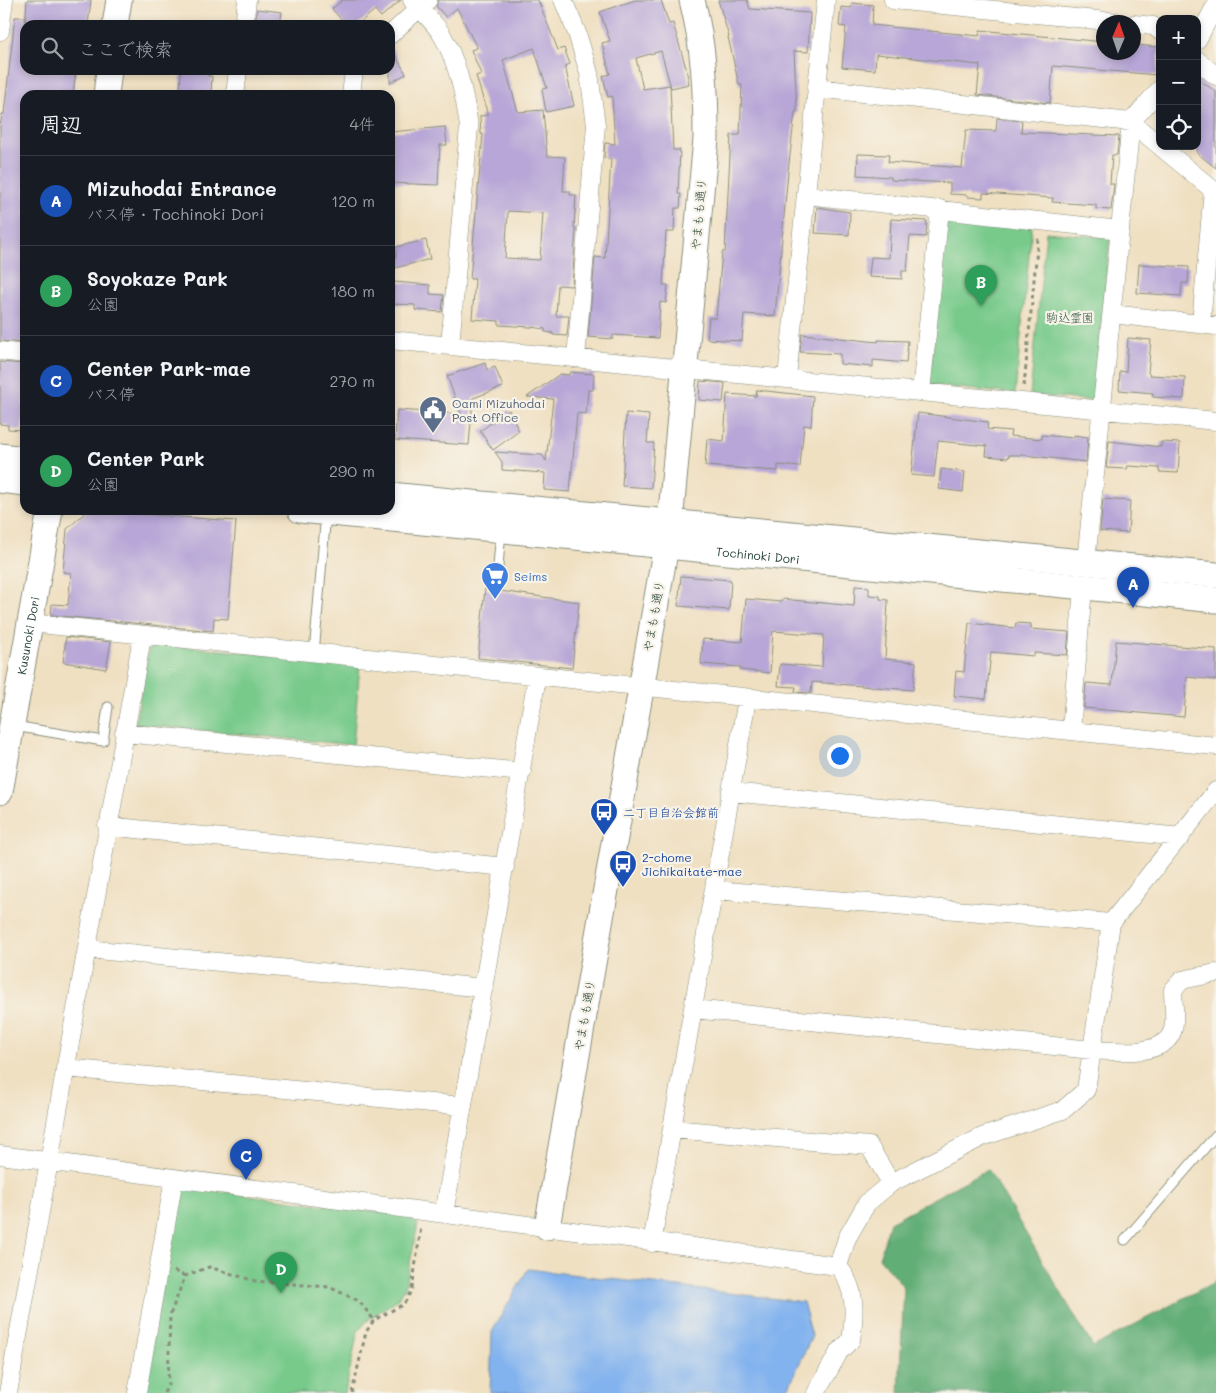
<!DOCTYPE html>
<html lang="ja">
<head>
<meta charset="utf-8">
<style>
	:root { --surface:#171b24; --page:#20242c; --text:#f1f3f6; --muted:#9ea1a6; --line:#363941; --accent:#c8321e }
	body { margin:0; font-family:Mali,"Klee One",sans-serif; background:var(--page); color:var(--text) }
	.controls { position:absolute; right:15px; top:15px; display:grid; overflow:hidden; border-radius:10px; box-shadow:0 2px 8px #0003 }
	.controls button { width:45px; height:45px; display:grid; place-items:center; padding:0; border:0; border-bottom:1px solid var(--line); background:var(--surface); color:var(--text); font:25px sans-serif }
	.compass { position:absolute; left:1096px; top:15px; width:45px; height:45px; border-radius:50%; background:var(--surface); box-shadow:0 2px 8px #0003; rotate:2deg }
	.you { position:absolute; left:839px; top:755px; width:18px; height:18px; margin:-12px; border:4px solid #fff; border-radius:50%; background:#1a73e8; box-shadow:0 0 0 8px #1a73e833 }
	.badge { display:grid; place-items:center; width:32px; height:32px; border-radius:50%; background:var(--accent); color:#fff; font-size:16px; font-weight:700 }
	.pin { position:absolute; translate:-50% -41px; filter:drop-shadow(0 1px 2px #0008) }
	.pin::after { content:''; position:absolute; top:26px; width:18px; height:15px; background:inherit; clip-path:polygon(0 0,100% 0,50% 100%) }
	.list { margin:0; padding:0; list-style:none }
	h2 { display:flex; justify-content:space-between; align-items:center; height:65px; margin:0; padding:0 20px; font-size:21px }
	h2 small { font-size:16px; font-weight:400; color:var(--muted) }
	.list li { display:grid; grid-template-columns:32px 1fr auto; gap:15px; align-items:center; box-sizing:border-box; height:90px; padding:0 20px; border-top:1px solid var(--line) }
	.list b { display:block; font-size:19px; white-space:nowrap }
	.list p { margin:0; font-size:16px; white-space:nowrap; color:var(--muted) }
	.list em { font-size:16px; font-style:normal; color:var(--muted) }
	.icon { flex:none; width:28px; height:28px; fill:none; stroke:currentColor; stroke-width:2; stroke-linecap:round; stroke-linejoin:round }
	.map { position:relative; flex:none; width:1216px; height:1393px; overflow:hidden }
	.search { position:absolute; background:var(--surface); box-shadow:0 2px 8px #0003; left:20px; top:20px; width:375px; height:55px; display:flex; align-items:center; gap:12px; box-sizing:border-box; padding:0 18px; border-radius:15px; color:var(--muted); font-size:19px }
	.panel { position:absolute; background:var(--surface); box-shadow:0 2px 8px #0003; left:20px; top:90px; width:375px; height:425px; border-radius:15px }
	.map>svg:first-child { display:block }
	.green { fill:#78ca8b; stroke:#4c8460 }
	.forest { fill:#62ae77; stroke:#407656 }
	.water { fill:#83b3ee; stroke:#517891 }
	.building { fill:#b7a6d7; fill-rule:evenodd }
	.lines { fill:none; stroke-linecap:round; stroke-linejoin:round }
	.lane-casing { stroke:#888e7b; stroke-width:11 }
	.street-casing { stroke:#888e7b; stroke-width:19 }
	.secondary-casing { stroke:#888e7b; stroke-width:27 }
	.path { stroke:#888e7b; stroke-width:3; stroke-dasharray:4 4; stroke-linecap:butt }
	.lane { stroke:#fff; stroke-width:9 }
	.street { stroke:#fff; stroke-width:18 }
	.secondary { stroke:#fff; stroke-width:25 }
	.labels { text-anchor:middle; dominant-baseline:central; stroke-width:4.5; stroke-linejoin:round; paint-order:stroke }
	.street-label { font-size:12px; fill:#1f3d34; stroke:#f7f3e8 }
	.park-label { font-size:12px; fill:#315945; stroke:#f7f3e8 }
	.service-label { font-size:12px; fill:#4e5e75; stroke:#f7f3e8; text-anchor:start }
	.shop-label { font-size:12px; fill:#366cbe; stroke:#f7f3e8; text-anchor:start }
	.transit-label { font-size:12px; fill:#164399; stroke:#f7f3e8; text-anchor:start }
</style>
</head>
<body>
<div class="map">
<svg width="1216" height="1393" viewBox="0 0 1216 1393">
	<rect width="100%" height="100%" fill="#f7f3e8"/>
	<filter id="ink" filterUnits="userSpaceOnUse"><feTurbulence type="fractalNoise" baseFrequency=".02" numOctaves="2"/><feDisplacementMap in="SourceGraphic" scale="10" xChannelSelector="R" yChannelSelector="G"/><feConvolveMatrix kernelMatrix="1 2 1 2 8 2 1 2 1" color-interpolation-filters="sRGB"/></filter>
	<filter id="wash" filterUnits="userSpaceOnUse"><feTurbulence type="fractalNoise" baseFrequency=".0096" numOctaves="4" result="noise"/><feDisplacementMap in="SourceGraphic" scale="20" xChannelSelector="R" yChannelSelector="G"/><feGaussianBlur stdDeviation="1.12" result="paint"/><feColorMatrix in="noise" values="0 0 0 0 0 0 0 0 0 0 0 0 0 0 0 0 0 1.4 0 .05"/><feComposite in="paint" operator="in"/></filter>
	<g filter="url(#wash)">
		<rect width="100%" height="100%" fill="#f0e0c2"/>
		<path class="green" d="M946,219L1032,227L1015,394L929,385Z
			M1046,232L1110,238L1094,401L1030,395Z
			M150,643L360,664L353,745L135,724Z
			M186,1187L410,1216L418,1224L405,1287L398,1299L368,1320L358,1331L345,1393H143L178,1192Z"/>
		<path class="forest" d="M988,1169L1093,1347L1216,1281V1393H899L904,1287L879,1258L890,1222Z"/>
		<path class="water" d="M528,1269L803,1302L812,1336L786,1393H490L492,1332Z"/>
		<g id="blocks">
			<path class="building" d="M27,0H91L88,25H25Z
				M342,0H401L381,17L375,10L357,25H346L332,9Z
				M438,0H538L558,50L564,48L570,64L565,66L574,106L546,112L542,89L547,88L534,48L503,60L518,112L543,110L547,156L565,157L563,191H570V195H576L574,228H576L572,286L558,285L556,316H569L567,336L553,335V333L545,332V329L530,327L499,325V321L472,319L475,279H470L483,134H481L480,116L488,115L476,76L481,74L471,50L477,48L457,8L446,17L436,6ZM508,211L543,213L540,260L505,258Z
				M635,0H661L669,24L673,23L686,68L689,84L671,88L661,51L636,58L643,89L670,85L673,150H680L678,194H681L680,208H675L674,232H666L663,285H668L666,303L660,302L658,338L613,335V339L588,337L595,257L605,258L611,159L604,158L605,143L615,144L612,96L608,97L603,76L610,74L602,43L610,41L600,12Z
				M718,0H747L750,9L810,13L808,52L794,51L797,112H795L788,172L775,316L744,314L742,341L707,339L709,318H716L722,252H725L731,135H740L742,85H739L728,37H729Z
				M852,3L873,5L872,25L979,36L980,30L1104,42V52H1134V45L1160,47L1157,75L1053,66L1050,103L977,95L980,65L876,54L875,70L842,67L846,27L839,26L841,7L851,8Z
				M257,9L282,12L280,25H255Z
				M15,17H25V70H76L73,95H25V343L0,341V127L2,114H4Z
				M390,45L406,74L390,83Z
				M181,70H208V76H212L211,93L180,92Z
				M1197,78L1216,92V168L1197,153Z
				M997,118L1022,121L1021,132L1119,136L1117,155H1112L1110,184H1114L1111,210L1096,209V205L1052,202L1053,198L983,193V198L968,197V195L950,194V183L891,180V177L857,175L858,154L889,155L888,162L962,168L966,130L996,131Z
				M445,127L447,145H440L438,185L390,183V132Z
				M817,207L850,212L849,235L815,233Z
				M891,219L927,221L926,237L910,236L907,271H902V279L869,277L871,257L889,258Z
				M426,240L430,259L395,268L396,247Z
				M1139,264L1189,267L1188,283H1182L1181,296L1137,293Z
				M394,282L430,285V294L444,295L442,312L415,310V305L393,304Z
				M802,334L878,342V340L908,341L906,363L873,360V367L840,364V354L800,352Z
				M1128,338L1151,340L1148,373L1150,375L1185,377L1184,399L1153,397V393L1119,390L1120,371L1126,372Z
				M0,362L25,364L22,430L8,429V425L0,424Z
				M485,363L487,370L495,367L503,387L473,398L469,445L395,440L397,410L461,414L447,376Z
				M570,372L594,374L593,390H588L586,414L577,413L570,492L544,490L545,473L502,470V462L495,452L542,455L546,461L553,399L527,397L560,374L569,375Z
				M700,381L725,383L723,402L699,400Z
				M757,390L813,396L811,426L804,425L800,467L778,465V471L705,466L707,439L724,441L727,394L756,396Z
				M509,410L519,431L493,450L480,431Z
				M626,413L649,415L647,443H654L651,488L622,486Z
				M918,413L988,422L987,429L1011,431L1010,436L1042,439V435L1074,438V435L1088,437L1086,462L1023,455H1009L1008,458L986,456L987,446L938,441L934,477L911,475Z
				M1109,441L1161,447V442L1180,443L1178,473L1159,472V468L1128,466L1127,469L1106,468Z
				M941,469L965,472L963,492L939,489Z
				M1103,499L1130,501L1128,533L1100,531Z
				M88,510L236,521L228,619L214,618L213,631L51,615L52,604L68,605L71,573L63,572L67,529Z
				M681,576L731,580L729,610L678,606Z
				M855,586L869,587V595L880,596V599L888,600L885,659L916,662L913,690L812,682L811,693L795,692L796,687L778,686L780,664L822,667L824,635L773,631L770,673L740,670V667L701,664L703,639L742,642L746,599L781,602L782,599L854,606Z
				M485,589L579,602L572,668L478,658Z
				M969,623L1015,628L1016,623L1031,624V629L1069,632L1067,655L1034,653V656L991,652L986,699L954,696L956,671L964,672Z
				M66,637L111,642L106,669L63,662Z
				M1116,641L1216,649V680L1187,677L1184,717L1084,708L1086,683L1112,685Z"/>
		</g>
	</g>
	<g filter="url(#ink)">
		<use href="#blocks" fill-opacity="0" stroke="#888e7b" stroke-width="1"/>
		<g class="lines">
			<defs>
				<path id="lane" d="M497,578L501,531
					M314,654L326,513
					M14,726L103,741L108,707
					M1125,1240L1216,1135"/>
				<path id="street" d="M412,0C422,11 435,23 442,35C458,62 465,97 469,127L450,346
					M563,0L577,33L589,73L596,125L576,358
					M893,0L1117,22
					M1134,24L1153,26L1160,31
					M244,25L247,0
					M0,31L4,0
					M390,35L428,0
					M1197,40L1216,5
					M1197,60L1216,76
					M816,88L1131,122L1160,146
					M235,95L238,70
					M351,95L354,70
					M1160,146L1213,190L1201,324
					M806,195L1120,230
					M1112,314L1216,326
					M390,340L1216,421
					M0,351L25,354
					M787,378L826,0
					M921,392L940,209
					M1086,562L1131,122L1160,89
					M30,623L1216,746
					M1071,731L1083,588
					M124,733L522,772
					M731,792L1181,837
					M107,826L505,867
					M714,890L1111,923
					M87,949L484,988
					M693,1009L1092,1050C1114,1051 1166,1058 1173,1029C1176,1017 1173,1001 1173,990L1182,980L1216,973
					M65,1068L463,1106
					M672,1129L869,1146L891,1183
					M0,1155L838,1266C857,1289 855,1313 851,1340L839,1352L816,1393
					M444,1214L537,677
					M652,1243L747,699
					M838,1266L847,1238L867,1203L891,1183L982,1137L1063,1110L1086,1090L1111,923L1216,791
					M8,1393L142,637
					M137,1393L174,1178"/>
				<g id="secondary">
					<path d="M115,25L119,0"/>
					<path d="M106,95L109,70"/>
					<path d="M0,456L25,459"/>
					<path d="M0,480L25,483"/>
					<path d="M390,495L1216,575"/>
					<path id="s1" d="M300,510L1216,600"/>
					<path id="s2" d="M0,792L50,510"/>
					<path d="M547,1227L670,523L706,139C706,92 704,46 692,0"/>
				</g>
			</defs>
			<use href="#lane" class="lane-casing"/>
			<use href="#street" class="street-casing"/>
			<use href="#secondary" class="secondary-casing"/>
			<path class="path" d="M1024,386L1038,238
				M174,1271L185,1276
				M164,1393L168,1385L170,1315L185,1276L209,1267L255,1281L329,1287L359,1301L374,1320
				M352,1393L366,1332L374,1320L404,1304L412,1289L421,1227"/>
			<use href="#lane" class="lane"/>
			<use href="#street" class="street"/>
			<use href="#secondary" class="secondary"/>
		</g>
	</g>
	<defs>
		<symbol id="civic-pin" viewBox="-11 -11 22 30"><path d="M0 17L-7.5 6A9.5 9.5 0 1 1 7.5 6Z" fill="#5c6f8a" stroke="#f7f3e8"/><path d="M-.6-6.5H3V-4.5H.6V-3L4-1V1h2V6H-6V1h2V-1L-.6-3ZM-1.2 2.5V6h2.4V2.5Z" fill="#fff"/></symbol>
		<symbol id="supermarket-pin" viewBox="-11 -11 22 30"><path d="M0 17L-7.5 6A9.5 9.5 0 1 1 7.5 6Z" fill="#3f7fe0" stroke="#f7f3e8"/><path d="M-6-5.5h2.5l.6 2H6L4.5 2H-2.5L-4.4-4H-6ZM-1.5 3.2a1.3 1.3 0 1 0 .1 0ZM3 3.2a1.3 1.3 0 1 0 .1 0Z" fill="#fff"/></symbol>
		<symbol id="bus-pin" viewBox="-11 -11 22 30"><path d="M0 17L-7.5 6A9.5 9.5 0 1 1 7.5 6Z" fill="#1a4fb4" stroke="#f7f3e8"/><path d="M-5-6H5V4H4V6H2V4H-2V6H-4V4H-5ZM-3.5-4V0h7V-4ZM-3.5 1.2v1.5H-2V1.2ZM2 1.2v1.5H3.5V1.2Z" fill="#fff"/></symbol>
	</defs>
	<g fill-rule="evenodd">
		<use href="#civic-pin" x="417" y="394" width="32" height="43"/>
		<use href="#supermarket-pin" x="479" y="560" width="32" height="43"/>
		<use href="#bus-pin" x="588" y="796" width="32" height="43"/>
		<use href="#bus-pin" x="607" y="848" width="32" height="43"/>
	</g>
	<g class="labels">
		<g class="street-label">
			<text transform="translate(698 214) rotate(-85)">やまもも通り</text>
			<text stroke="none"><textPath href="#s1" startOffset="460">Tochinoki Dori</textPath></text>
			<text transform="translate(653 616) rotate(-80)">やまもも通り</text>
			<text stroke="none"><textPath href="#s2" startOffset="159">Kusunoki Dori</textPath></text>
			<text transform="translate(584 1015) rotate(-80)">やまもも通り</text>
		</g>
		<g class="park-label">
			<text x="1070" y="317">駒込霊園</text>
		</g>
		<g class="service-label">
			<text x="452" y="403">Oami Mizuhodai<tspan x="452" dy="14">Post Office</tspan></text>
		</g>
		<g class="shop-label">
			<text x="514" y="576">Seims</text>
		</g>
		<g class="transit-label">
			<text x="623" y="812">二丁目自治会館前</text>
			<text x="642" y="857">2-chome<tspan x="642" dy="14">Jichikaitate-mae</tspan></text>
		</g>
	</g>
</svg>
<div class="controls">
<button>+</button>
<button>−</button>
<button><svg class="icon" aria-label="locate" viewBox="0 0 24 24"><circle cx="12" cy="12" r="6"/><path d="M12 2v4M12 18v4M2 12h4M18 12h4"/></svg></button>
</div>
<svg class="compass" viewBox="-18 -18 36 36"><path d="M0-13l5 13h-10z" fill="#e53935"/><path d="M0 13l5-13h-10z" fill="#9ea1a6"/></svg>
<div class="you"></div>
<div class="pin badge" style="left:1133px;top:608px;background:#1a4fb4">A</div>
<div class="pin badge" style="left:981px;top:306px;background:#2e9e5b">B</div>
<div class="pin badge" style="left:246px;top:1180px;background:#1a4fb4">C</div>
<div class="pin badge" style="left:281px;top:1293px;background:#2e9e5b">D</div>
<div class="search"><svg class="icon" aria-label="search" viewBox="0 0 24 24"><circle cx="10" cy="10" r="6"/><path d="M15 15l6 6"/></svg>ここで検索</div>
<section class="panel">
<h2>周辺<small>4件</small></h2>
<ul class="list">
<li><span class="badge" style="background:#1a4fb4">A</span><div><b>Mizuhodai Entrance</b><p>バス停 · Tochinoki Dori</p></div><em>120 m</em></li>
<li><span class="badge" style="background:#2e9e5b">B</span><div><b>Soyokaze Park</b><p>公園</p></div><em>180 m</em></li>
<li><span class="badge" style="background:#1a4fb4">C</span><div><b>Center Park-mae</b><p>バス停</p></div><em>270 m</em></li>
<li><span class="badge" style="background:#2e9e5b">D</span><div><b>Center Park</b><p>公園</p></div><em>290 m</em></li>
</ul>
</section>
</div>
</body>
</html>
